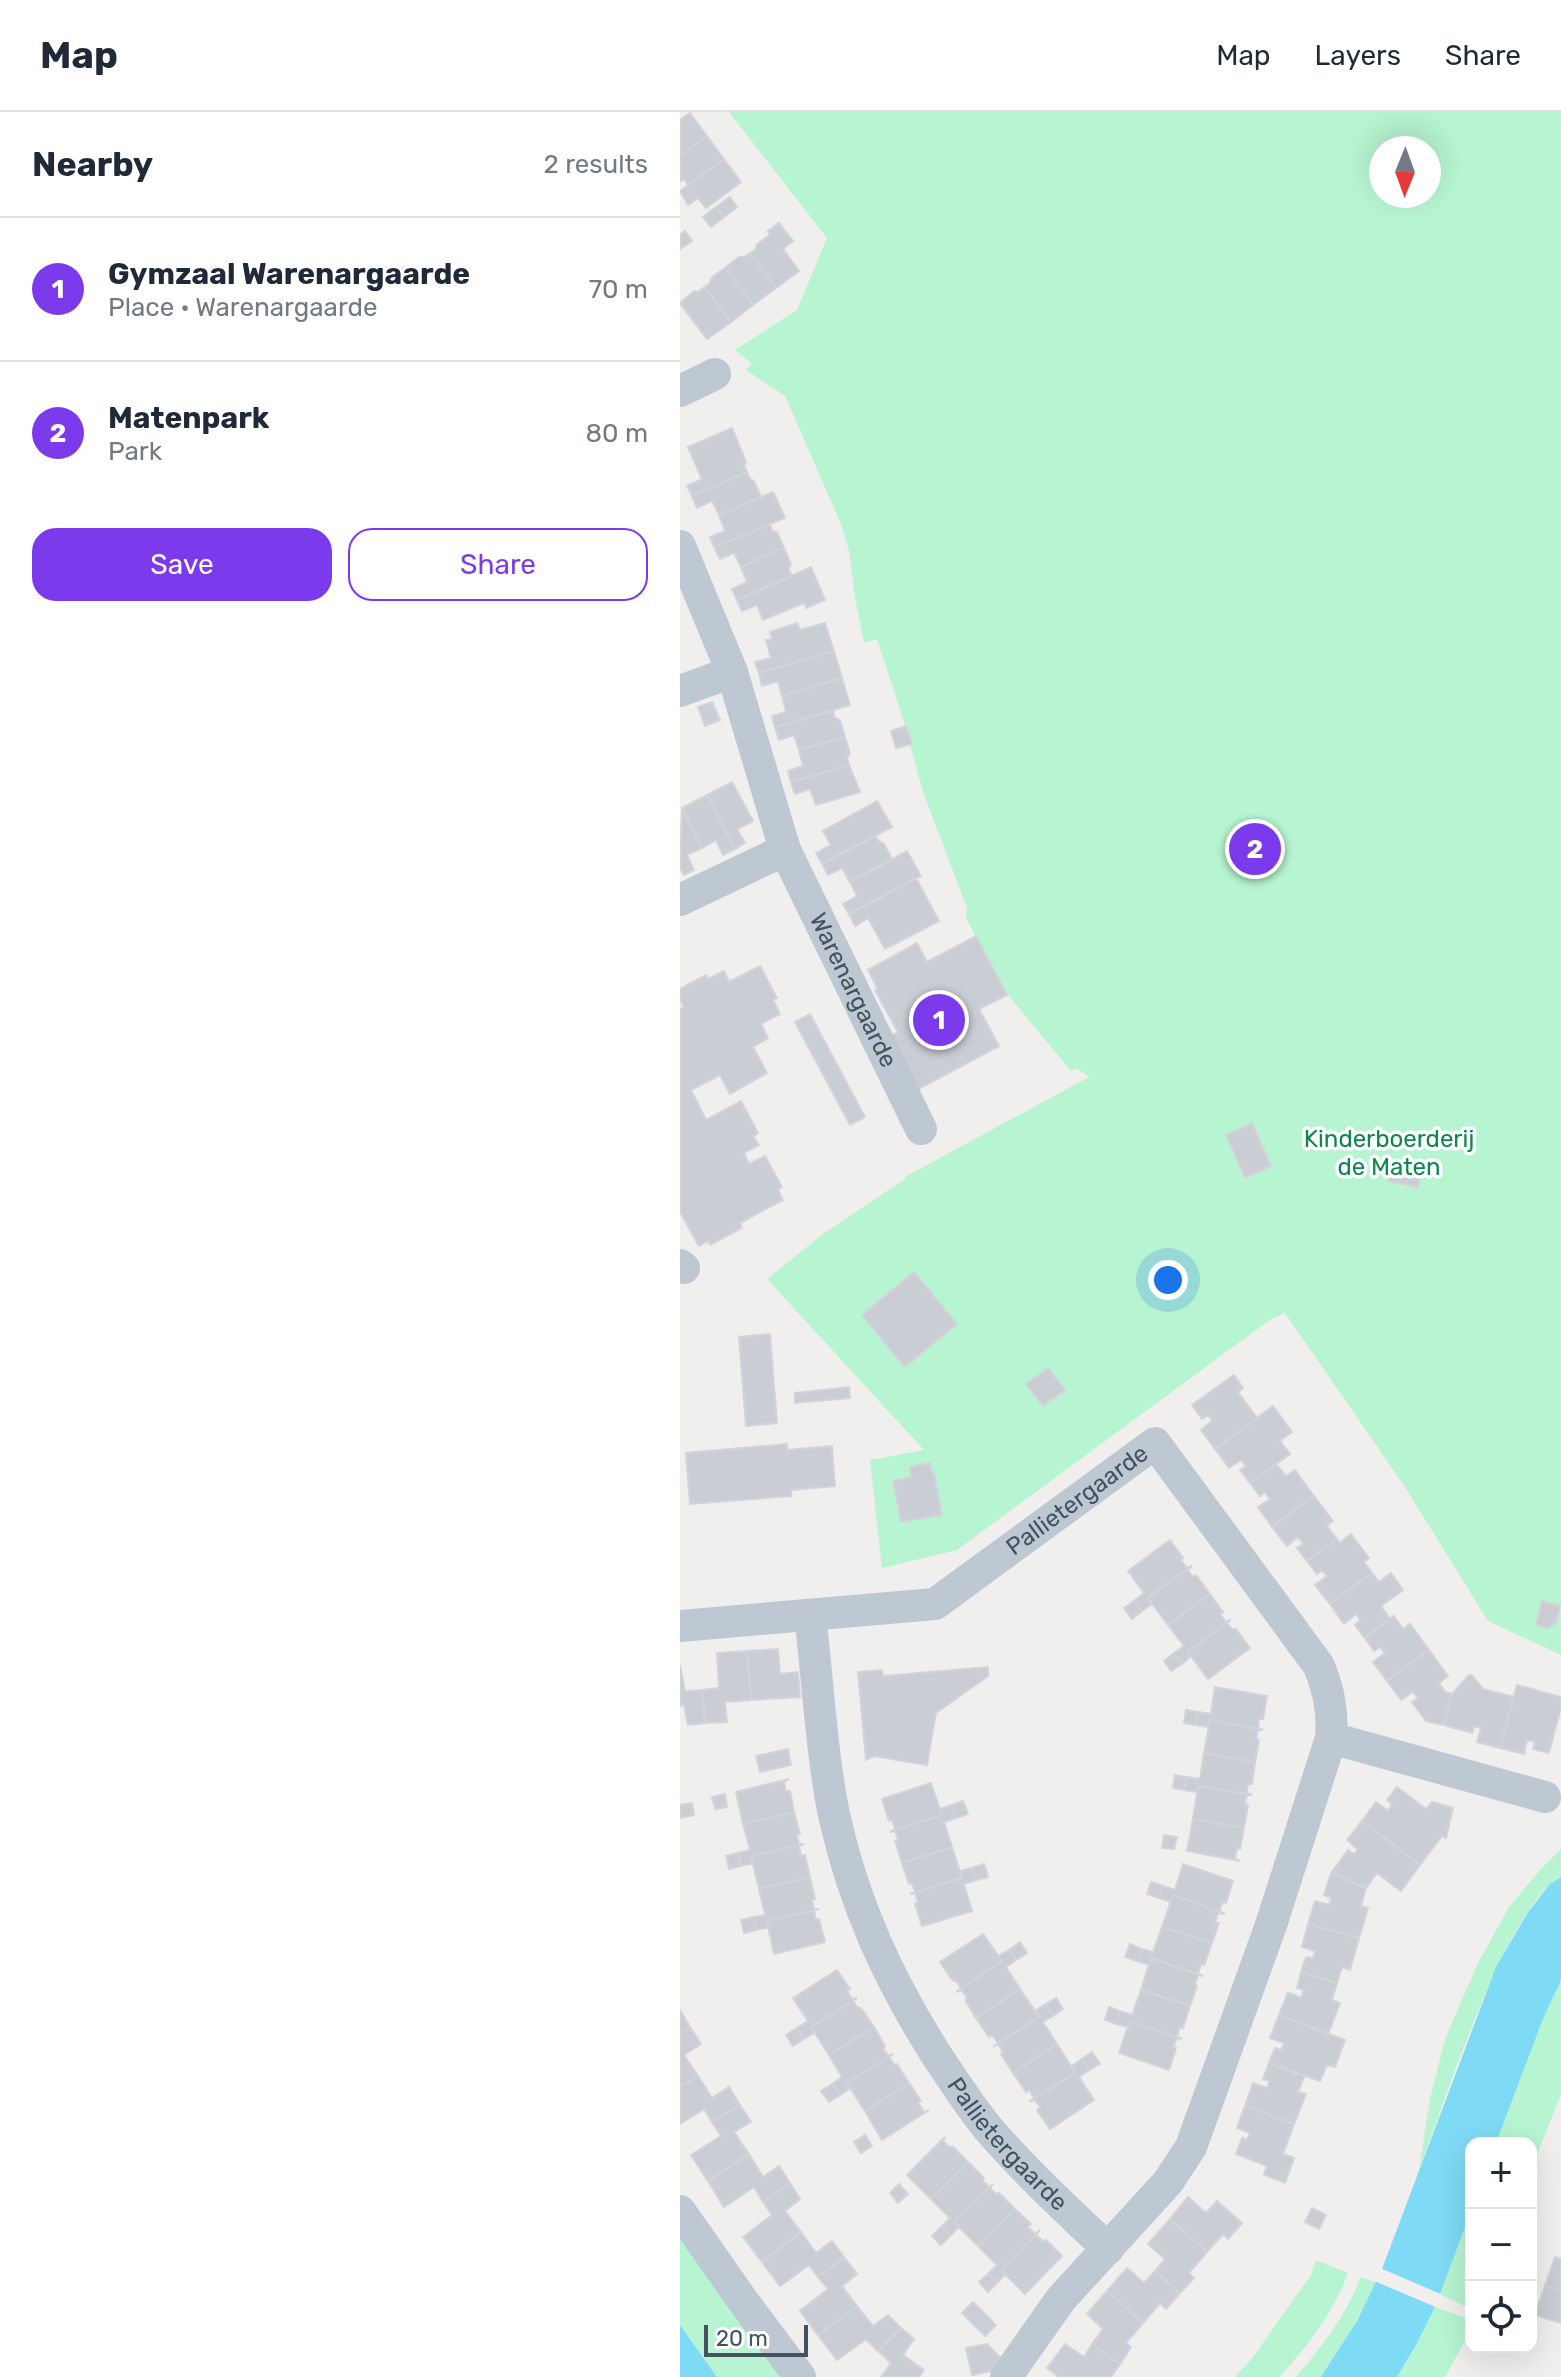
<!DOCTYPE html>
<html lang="en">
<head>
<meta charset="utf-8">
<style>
	:root { --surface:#fff; --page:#f2f2f3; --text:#1f2937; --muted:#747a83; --line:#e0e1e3; --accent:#7c3aed }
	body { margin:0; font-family:Rubik,sans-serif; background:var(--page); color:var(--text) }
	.controls { position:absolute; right:24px; bottom:24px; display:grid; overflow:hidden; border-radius:16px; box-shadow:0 8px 32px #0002 }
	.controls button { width:72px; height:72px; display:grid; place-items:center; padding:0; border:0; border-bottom:2px solid var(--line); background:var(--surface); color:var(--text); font:40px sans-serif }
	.compass { position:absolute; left:689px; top:24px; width:72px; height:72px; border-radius:50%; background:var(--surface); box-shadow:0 8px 32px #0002; rotate:181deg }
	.scale { position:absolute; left:24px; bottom:20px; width:104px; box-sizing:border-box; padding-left:8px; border:4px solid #44515e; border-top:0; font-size:22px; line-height:28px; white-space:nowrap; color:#44515e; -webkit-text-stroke:6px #fff; paint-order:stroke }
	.you { position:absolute; left:488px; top:1168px; width:28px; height:28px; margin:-20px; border:6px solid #fff; border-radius:50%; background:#1a73e8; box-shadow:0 0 0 12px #1a73e833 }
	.badge { display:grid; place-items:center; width:52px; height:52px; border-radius:50%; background:var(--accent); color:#fff; font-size:26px; font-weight:700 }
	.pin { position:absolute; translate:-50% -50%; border:4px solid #fff; box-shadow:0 2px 8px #0006 }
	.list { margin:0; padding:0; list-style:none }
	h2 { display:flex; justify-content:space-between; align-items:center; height:104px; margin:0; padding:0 32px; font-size:34px }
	h2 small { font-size:26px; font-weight:400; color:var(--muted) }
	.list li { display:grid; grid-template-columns:52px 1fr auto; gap:24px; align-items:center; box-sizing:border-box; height:144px; padding:0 32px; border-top:2px solid var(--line) }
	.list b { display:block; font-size:30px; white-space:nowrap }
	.list p { margin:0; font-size:26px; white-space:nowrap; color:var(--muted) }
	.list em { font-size:26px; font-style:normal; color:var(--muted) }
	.actions { display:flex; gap:16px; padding:24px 32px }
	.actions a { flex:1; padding:18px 0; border:2px solid var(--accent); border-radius:24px; text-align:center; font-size:28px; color:var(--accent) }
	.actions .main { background:var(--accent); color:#fff }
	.icon { flex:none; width:44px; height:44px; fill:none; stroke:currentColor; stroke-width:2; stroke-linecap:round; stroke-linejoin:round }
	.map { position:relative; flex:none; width:881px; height:2265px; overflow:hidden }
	header { display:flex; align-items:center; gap:48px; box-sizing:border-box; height:112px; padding:0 40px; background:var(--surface); border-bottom:2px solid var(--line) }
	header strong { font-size:38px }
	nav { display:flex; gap:44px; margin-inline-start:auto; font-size:28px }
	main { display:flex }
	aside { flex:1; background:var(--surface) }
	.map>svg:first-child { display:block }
	.green { fill:#b7f4d1; fill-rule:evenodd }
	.water { fill:#7fdaf6 }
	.pier { fill:#f1eeee }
	.building { fill:#cacdd4; stroke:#d2d4db; stroke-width:2 }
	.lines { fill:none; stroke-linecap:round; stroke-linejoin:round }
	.street { stroke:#bdc8d2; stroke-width:32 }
	.labels { text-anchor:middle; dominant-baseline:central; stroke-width:7; stroke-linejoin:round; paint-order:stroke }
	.street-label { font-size:24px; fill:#44515e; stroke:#fff }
	.park-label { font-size:24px; fill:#0c884e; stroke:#fff }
</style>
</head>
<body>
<header>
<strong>Map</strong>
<nav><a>Map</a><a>Layers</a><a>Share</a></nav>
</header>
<main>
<aside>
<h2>Nearby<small>2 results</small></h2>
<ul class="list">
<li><span class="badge">1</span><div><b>Gymzaal Warenargaarde</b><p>Place · Warenargaarde</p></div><em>70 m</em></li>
<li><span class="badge">2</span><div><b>Matenpark</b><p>Park</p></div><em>80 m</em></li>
</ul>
<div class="actions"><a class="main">Save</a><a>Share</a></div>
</aside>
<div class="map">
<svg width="881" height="2265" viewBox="0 0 881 2265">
	<rect width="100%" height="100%" fill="#f1eeee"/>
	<path class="green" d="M49,0H881V1543L808,1509L725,1375L605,1201L591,1207L277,1438L202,1456L190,1348L244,1338L87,1167L143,1122L225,1067V1065L409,965L397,956L391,959L328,883L286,806L287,796L243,680L223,607L197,527L184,531L175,486L169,439L161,412L105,284L66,258L72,252L55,238L117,198L147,126ZM701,36H749V84H701Z
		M881,1737V1765C827,1791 762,1997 739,2058L750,1987L765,1927L798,1851L829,1795L860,1758Z
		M881,1868V1982L851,2058V2031H816L863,1907Z
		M791,2099V2197L759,2182Z
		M0,2122L103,2265H37L0,2213Z
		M636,2148L668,2161C653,2201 629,2233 599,2265H555L573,2245L631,2163Z
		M681,2165L696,2170C680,2203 664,2235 641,2265H616C644,2232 665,2205 681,2165Z
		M755,2195L791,2208V2218L765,2265H717L736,2233Z"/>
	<path class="water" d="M881,1765V1868L863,1907L816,2031H791V2099L755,2195L736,2233L717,2265H641L677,2209L702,2157L816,1855L848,1800L870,1772Z
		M0,2213L37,2265H0Z"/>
	<path class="pier" d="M698,2155L763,2183L758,2196L692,2168Z"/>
	<path class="building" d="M10,1L27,24L0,44V8Z
		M27,24L44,47L8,73L4,67L0,70V44Z
		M44,47L61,70L26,96L18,86L8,93L0,79Z
		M50,85L57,95L44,105L36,95Z
		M36,95L44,105L31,115L23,105Z
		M99,111L113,129L103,137L119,159L96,176L70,141L76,137L77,132L90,123L88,119Z
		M5,119L12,129L0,137V123Z
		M70,141L96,176L73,193L45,156L59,145H64Z
		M45,156L73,193L51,210L25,175L30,171L31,166Z
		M25,175L51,210L27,227L0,191L14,179L18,180Z
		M52,316L66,350L64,354L67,360L12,384L7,374L22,367L8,335Z
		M67,360L70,367L74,369L81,385L39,403L32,389L17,396L12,384Z
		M93,380L105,406L34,435L30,425L45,419L39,403Z
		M90,412L92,419L97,420L104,436L61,455L54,441L40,447L34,435Z
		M104,436L111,452L109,457L112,464L57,488L52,477L67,470L61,455Z
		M131,455L145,488L126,496L124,491L83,508L77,493L62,499L57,488Z
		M117,511L120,518L145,511L154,539L79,561L75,550L91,546L86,528L92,527L90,520Z
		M154,539L162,566L102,584L98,569L82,574L79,561Z
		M162,566L170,593L95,615L92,604L106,600L102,584Z
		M32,590L40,608L25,614L18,595Z
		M153,599L155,606L160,608L165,625L119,638L114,623L99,628L95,615Z
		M226,614L232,632L216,636L211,619Z
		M165,625L170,642L167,646L169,653L111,670L108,659L123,654L119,638Z
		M169,653L180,680L136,693L130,677L115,682L111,670Z
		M52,670L73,709L57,717L65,731L55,737L27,683Z
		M27,683L55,737L43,743L36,728L22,736L2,696Z
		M197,689L212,715L142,752L136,741L151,733L143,719Z
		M2,696L22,736L7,743L14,758L4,763L0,756Z
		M195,724L199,729L204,732L212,747L170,770L162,756L148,763L142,752Z
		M227,739L241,764L169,802L163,792L177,784L170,770Z
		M236,766L259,809L205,837L188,806L175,814L169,802Z
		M296,824L327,883L299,897L319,934L237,978L209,925L218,920L195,878L198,877L188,858L237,831L247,850Z
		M80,854L97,886L93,888L100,902L81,912L88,926L73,935L87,961L50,982L40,963L11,978L26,1008L61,989L78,1021L73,1024L79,1033L64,1041L69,1052L85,1044L102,1075L98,1078L103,1088L60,1111L62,1116L30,1133L28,1129L19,1134L0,1100V897L4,895L0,888V877L26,863L28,867L44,859L49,870Z
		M130,902L185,1005L170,1013L115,910Z
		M572,1011L591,1054L565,1066L546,1023Z
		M712,1048L742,1054L738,1075L708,1069Z
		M234,1160L277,1212L225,1255L182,1203Z
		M90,1222L97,1311L66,1314L59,1225Z
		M368,1256L385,1278L363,1294L346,1272Z
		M554,1263L563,1276L558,1280L577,1306L535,1337L521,1318L532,1309L528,1303L522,1307L512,1293Z
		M169,1275L170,1286L115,1291V1281Z
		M593,1294L612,1320L600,1329L610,1342L570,1371L560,1358L566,1354L561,1348L549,1356L535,1337Z
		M107,1332V1338L152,1334L155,1374L111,1378V1384L10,1392L6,1341Z
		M250,1351L252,1362L254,1361L262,1403L221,1410L213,1369L231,1365L230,1355Z
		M596,1352L606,1364L615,1358L634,1384L592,1415L578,1395L590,1387L585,1380L580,1384L570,1371Z
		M634,1384L653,1409L647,1414L657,1427L627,1449L617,1436L623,1432L618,1425L607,1434L592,1415Z
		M671,1422L689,1446L684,1450L692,1461L650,1492L635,1473L647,1464L642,1458L637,1462L627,1449L657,1427L660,1431Z
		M490,1428L503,1446L501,1448L507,1456L512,1454L468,1486L472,1492L462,1499L454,1489L464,1481L448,1459Z
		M512,1454L508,1458L513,1465L516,1463L530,1482L488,1513L468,1486Z
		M692,1461L699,1470L711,1461L723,1478L701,1494L710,1507L714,1504L685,1526L675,1513L680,1508L676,1502L664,1512L650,1492Z
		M530,1482L543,1500L540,1502L546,1510L551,1507L508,1540L511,1544L502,1552L494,1541L504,1534L488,1513Z
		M454,1489L462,1499L452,1507L444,1496Z
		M862,1489L880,1494L876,1511L868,1516L856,1513Z
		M714,1504L723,1517L730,1512L749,1538L707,1569L693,1550L705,1541L700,1535L694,1539L685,1526Z
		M551,1507L547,1511L553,1518L556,1517L570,1536L528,1567L508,1540Z
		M98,1537L100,1562L118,1560L120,1585L71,1588L67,1539Z
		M749,1538L768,1564L759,1571L765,1580L772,1582L764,1613L746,1609L732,1590L738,1586L733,1580L721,1588L707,1569Z
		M67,1539L71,1588L45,1590L47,1610L25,1611L22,1578L39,1576L37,1541Z
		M494,1541L502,1552L491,1559L484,1549Z
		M0,1553L5,1579L22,1578L25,1611L8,1613L4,1593L0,1594Z
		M308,1555V1564L256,1601L247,1653L194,1644L186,1648L178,1560L202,1558L203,1564Z
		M789,1563H792L803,1577L834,1585L820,1636L797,1630L801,1616L794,1614L792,1621L764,1613L772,1582Z
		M837,1573L881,1585V1595L869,1641L853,1637L855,1630L847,1628L844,1642L820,1636Z
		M535,1575L587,1584L583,1607H579L578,1616L583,1618L530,1608L528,1615L516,1613L518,1600L531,1602Z
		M506,1598L518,1600L516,1613L504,1611Z
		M530,1608L583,1618H578L576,1628H579L575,1650L524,1641Z
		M108,1637L111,1653L80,1660L76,1644Z
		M524,1641L575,1650L572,1672H568L567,1681L572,1683L518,1674L517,1680L504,1678L507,1665L520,1667Z
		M495,1663L507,1665L504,1678L493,1676Z
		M109,1667L104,1670L106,1679H110L114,1700L63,1712L56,1680Z
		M251,1671L262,1703L210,1720L215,1717L212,1708L209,1709L202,1687Z
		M518,1674L572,1683H567L565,1692L568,1693L564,1716L513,1707Z
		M717,1675L746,1697L752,1690L773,1696L766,1726L762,1724L740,1753L682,1709L696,1690L708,1699L712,1692L707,1688Z
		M45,1682L47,1695L35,1697L32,1685Z
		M283,1689L288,1702L276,1706L272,1693Z
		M12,1691L14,1703L0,1706V1693Z
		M272,1693L276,1706L264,1710L272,1735L222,1751L215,1729L218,1728L215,1719L210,1720L262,1703L260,1697Z
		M114,1700L120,1722L117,1723L119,1732H124L71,1744L73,1751L61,1754L58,1741L70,1738L63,1712Z
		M513,1707L564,1716L560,1737L557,1736L555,1746L560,1749L507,1739Z
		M682,1709L740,1753L721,1779L697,1761L686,1776L651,1761L668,1738L674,1742L678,1737L667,1728Z
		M484,1723L497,1725L494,1737L482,1736Z
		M124,1732L119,1734L121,1744L125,1743L130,1765L79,1777L71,1744Z
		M272,1735L282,1766L230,1782L235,1780L232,1771L229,1772L222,1751Z
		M58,1741L61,1754L49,1757L46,1744Z
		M304,1752L308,1765L296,1768L292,1756Z
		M503,1752L553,1769L546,1791L543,1790L539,1799L545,1802L493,1783L490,1790L479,1786L483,1774L495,1778Z
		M292,1756L296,1768L284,1772L292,1799L242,1814L235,1792L238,1791L235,1781L230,1782L282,1766L280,1759Z
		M651,1761L686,1776L681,1794L688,1796L679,1826L628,1812L635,1789L649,1793L651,1786L644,1783Z
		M130,1765L135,1787L132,1788L134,1797H139L87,1809L88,1815L76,1818L73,1805L85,1803L79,1777Z
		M471,1770L483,1774L479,1786L467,1782Z
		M493,1783L545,1802L538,1801L535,1810L539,1811L532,1831L482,1815Z
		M139,1797L134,1798L136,1808L139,1807L145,1830L94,1842L87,1809Z
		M73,1805L76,1818L64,1821L61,1808Z
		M628,1812L679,1826L670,1858L662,1855L657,1871L621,1860L626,1845L633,1846L635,1839L622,1835Z
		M482,1815L532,1831L524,1853L521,1852L518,1862L523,1864L471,1846L469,1853L457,1849L462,1837L473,1840Z
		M303,1822L322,1849L276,1880L281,1876L275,1868L273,1869L260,1850Z
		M340,1830L347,1841L336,1848L329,1838Z
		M450,1832L462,1837L457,1849L445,1845Z
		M329,1838L336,1848L326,1855L340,1877L296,1906L285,1888L287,1886L282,1878L276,1880L322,1849L318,1844Z
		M471,1846L523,1864L518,1863L515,1872L517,1874L510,1894L461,1878Z
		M157,1858L170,1877L167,1879L172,1887L177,1886L131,1915L134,1921L124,1927L117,1916L128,1909L113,1886Z
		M621,1860L657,1871L652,1888L660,1891L648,1922L599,1903L608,1880L621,1886L624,1878L617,1876Z
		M340,1877L359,1905L313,1935L318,1931L312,1923L309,1925L296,1906Z
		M461,1878L510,1894L503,1916L500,1915L497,1924L502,1927L450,1909L448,1915L436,1912L440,1899L452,1903Z
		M177,1886L173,1889L179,1897L181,1896L194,1915L149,1943L131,1915Z
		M376,1886L383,1897L373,1904L366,1892Z
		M366,1892L373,1904L363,1910L377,1932L333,1961L321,1942L323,1941L318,1932L313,1935L359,1905L355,1899Z
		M429,1895L440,1899L436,1912L425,1908Z
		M0,1898L10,1915L0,1921Z
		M599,1903L665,1928L655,1955L647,1953L640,1969L589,1951L595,1936L601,1938L604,1931L590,1926Z
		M450,1909L502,1927L497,1926L493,1935L496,1936L489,1958L439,1941Z
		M10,1915L21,1932L4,1943L18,1964L0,1975V1921Z
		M194,1915L205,1934L203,1936L208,1944L213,1942L167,1971L170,1976L160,1983L152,1972L162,1965L149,1943Z
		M117,1916L124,1927L113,1934L106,1923Z
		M377,1932L395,1961L349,1990L354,1986L349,1978L346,1980L333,1961Z
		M412,1940L420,1952L409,1958L402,1947Z
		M213,1942L209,1945L214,1953L217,1952L229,1971L185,1999L167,1971Z
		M402,1947L409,1958L399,1965L414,1988L370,2017L357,1998L360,1995L355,1988L349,1990L395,1961L392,1954Z
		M589,1951L624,1965L618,1980L626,1982L614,2012L565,1994L573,1971L587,1976L590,1969L583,1967Z
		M18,1964L32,1986L49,1975L60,1993L32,2010L24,1997L0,2012V1975Z
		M229,1971L241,1989L238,1991L244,2000L249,1998L202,2028L185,1999Z
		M152,1972L160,1983L149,1990L141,1979Z
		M60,1993L71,2010L54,2020L69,2042L28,2069L11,2043L41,2024L32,2010Z
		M565,1994L614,2012L603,2042L614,2046L605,2071L584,2063L587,2054L556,2042L562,2026L567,2028L570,2021L557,2016Z
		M185,2023L192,2034L181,2041L174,2030Z
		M265,2025L263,2029L270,2036L272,2034L288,2050L251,2087L227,2063Z
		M69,2042L83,2065L99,2054L110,2071L83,2090L74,2075L44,2095L28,2069Z
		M288,2050L304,2066L302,2068L309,2075L313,2072L274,2110L279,2115L270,2124L261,2115L270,2106L251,2087Z
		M110,2071L120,2087L105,2099L121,2120L82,2150L63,2125L92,2103L83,2090Z
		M219,2072L228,2082L218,2091L210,2081Z
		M313,2072L310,2076L317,2083L319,2081L335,2097L298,2134L274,2110Z
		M508,2085L526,2101L537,2089L562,2111L548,2127L543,2122L527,2140L490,2107Z
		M632,2096L646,2103L639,2117L625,2110Z
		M335,2097L351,2112L348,2115L355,2122L360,2118L321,2158L326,2161L317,2171L308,2162L317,2153L298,2134Z
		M490,2107L527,2140L509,2161L514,2166L500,2181L475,2159L485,2147L468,2132Z
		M261,2115L270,2124L261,2133L252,2124Z
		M360,2118L356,2123L364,2130L366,2128L382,2144L345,2182L321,2158Z
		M121,2120L136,2141L152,2129L164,2145L138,2165L129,2153L100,2174L82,2150Z
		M164,2145L177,2162L162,2174L177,2194L138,2223L120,2199L148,2177L138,2165Z
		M875,2145L881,2147V2179L865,2174Z
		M447,2156L464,2171L475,2159L500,2181L486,2197L480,2191L463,2211L427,2179Z
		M308,2162L317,2171L308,2180L299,2170Z
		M865,2174L881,2179V2211L855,2203Z
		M427,2179L463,2211L446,2231L451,2235L440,2252L412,2232L423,2217L407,2202Z
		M293,2190L316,2213L305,2224L282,2201Z
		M177,2194L193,2214L208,2203L221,2216L198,2239L186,2227L157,2248L138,2223Z
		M221,2216L234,2227L223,2243L244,2258L239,2265H201L211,2251L198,2239Z
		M307,2232L321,2246L311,2259L292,2263L286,2236Z
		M385,2232L404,2245L412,2232L440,2252L431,2265H379L367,2256Z"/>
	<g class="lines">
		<g class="street">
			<path d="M0,279L35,262"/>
			<path id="s1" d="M0,434L52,560L105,738L241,1017"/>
			<path d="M0,579L52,560"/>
			<path d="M0,788L105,738"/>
			<path d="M0,1153L4,1156"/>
			<path id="s2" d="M130,1503C138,1569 141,1638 154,1703C174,1793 209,1869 259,1947C276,1972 292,1998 312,2021C348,2062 388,2099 428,2137"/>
			<path id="s3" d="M0,1514L255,1492L475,1331L639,1554C649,1579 653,1600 651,1626L865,1685"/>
			<path d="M0,2099L63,2189L120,2265"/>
			<path d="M326,2265L381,2187L488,2070L511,2035L591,1813L651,1626"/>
		</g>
	</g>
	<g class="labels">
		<g class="street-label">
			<text stroke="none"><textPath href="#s1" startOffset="478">Warenargaarde</textPath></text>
			<text stroke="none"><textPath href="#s3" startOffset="432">Pallietergaarde</textPath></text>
			<text stroke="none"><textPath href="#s2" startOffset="578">Pallietergaarde</textPath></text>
		</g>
		<g class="park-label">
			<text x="709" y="1027">Kinderboerderij<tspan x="709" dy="28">de Maten</tspan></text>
		</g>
	</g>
</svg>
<div class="controls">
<button>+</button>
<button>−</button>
<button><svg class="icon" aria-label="locate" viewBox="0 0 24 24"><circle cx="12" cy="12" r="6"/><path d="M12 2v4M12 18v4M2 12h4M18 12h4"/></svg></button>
</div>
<svg class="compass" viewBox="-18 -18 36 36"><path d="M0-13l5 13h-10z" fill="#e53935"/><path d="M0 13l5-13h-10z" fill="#747a83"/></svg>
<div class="scale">20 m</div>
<div class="you"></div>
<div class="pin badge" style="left:259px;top:908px">1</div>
<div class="pin badge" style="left:575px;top:737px">2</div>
</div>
</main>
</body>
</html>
